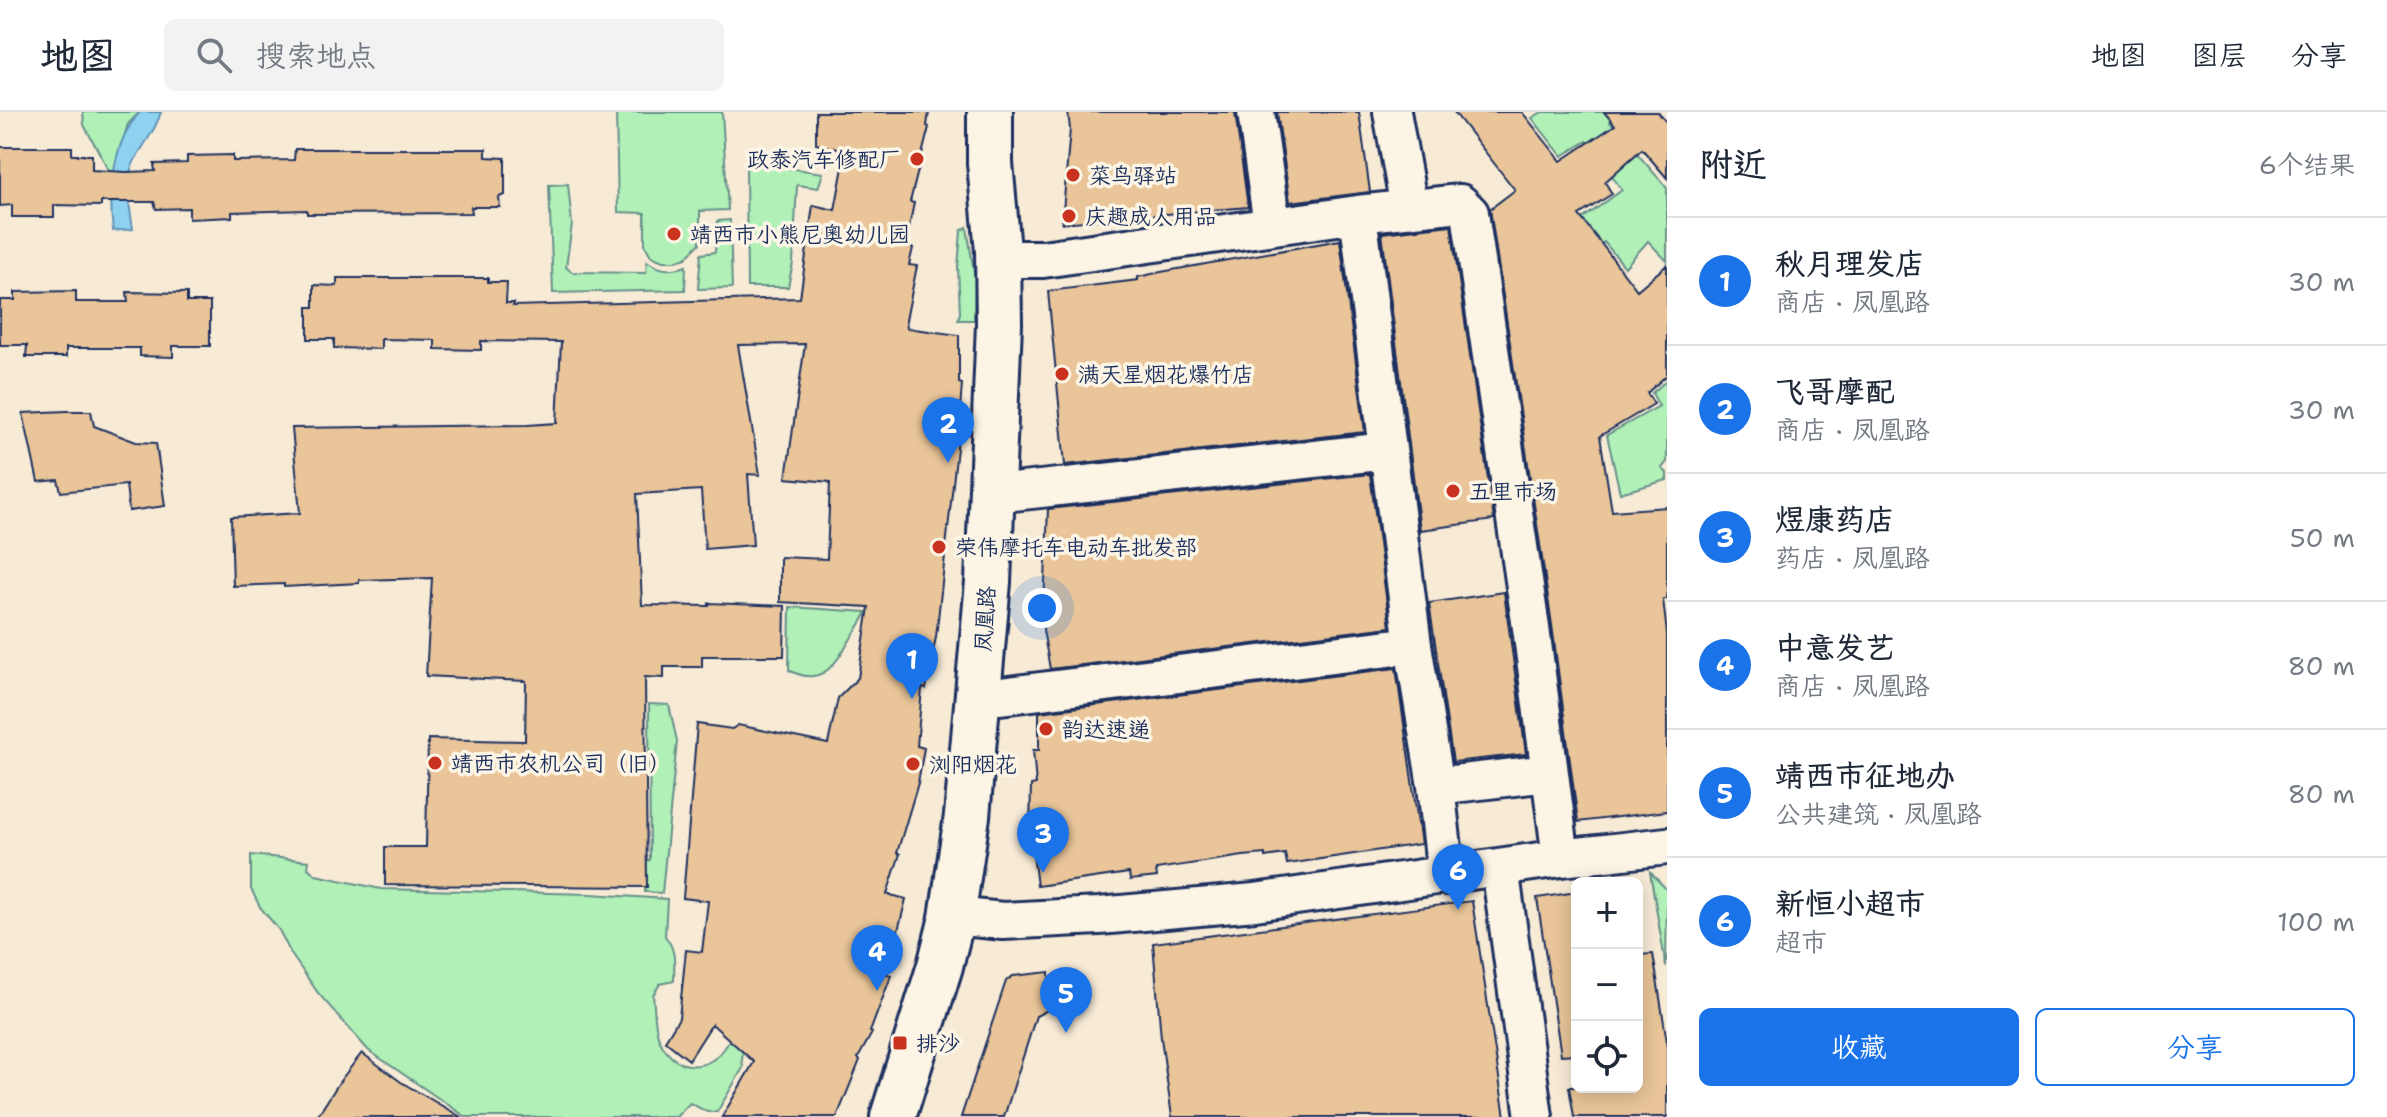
<!DOCTYPE html>
<html lang="zh">
<head>
<meta charset="utf-8">
<style>
	:root { --surface:#fff; --page:#f2f2f3; --text:#1f2937; --muted:#747a83; --line:#e0e1e3; --accent:#1a73e8 }
	body { margin:0; font-family:"Shantell Sans","LXGW WenKai TC",sans-serif; background:var(--page); color:var(--text) }
	.controls { position:absolute; right:24px; bottom:24px; display:grid; overflow:hidden; border-radius:12px; box-shadow:0 4px 20px #0003 }
	.controls button { width:72px; height:72px; display:grid; place-items:center; padding:0; border:0; border-bottom:2px solid var(--line); background:var(--surface); color:var(--text); font:40px sans-serif }
	.you { position:absolute; left:1042px; top:496px; width:28px; height:28px; margin:-20px; border:6px solid #fff; border-radius:50%; background:#1a73e8; box-shadow:0 0 0 12px #1a73e833 }
	.badge { display:grid; place-items:center; width:52px; height:52px; border-radius:50%; background:var(--accent); color:#fff; font-size:26px; font-weight:700 }
	.pin { position:absolute; translate:-50% -66px; filter:drop-shadow(0 2px 4px #0008) }
	.pin::after { content:''; position:absolute; top:42px; width:28px; height:24px; background:inherit; clip-path:polygon(0 0,100% 0,50% 100%) }
	.list { margin:0; padding:0; list-style:none }
	h2 { display:flex; justify-content:space-between; align-items:center; height:104px; margin:0; padding:0 32px; font-size:34px }
	h2 small { font-size:26px; font-weight:400; color:var(--muted) }
	.list li { display:grid; grid-template-columns:52px 1fr auto; gap:24px; align-items:center; box-sizing:border-box; height:128px; padding:0 32px; border-top:2px solid var(--line) }
	.list b { display:block; font-size:30px; white-space:nowrap }
	.list p { margin:0; font-size:26px; white-space:nowrap; color:var(--muted) }
	.list em { font-size:26px; font-style:normal; color:var(--muted) }
	.actions { display:flex; gap:16px; padding:24px 32px }
	.actions a { flex:1; padding:18px 0; border:2px solid var(--accent); border-radius:12px; text-align:center; font-size:28px; color:var(--accent) }
	.actions .main { background:var(--accent); color:#fff }
	.icon { flex:none; width:44px; height:44px; fill:none; stroke:currentColor; stroke-width:2; stroke-linecap:round; stroke-linejoin:round }
	.map { position:relative; flex:none; width:1667px; height:1005px; overflow:hidden }
	header { display:flex; align-items:center; gap:48px; box-sizing:border-box; height:112px; padding:0 40px; background:var(--surface); border-bottom:2px solid var(--line) }
	header strong { font-size:38px }
	nav { display:flex; gap:44px; margin-inline-start:auto; font-size:28px }
	.search { width:560px; height:72px; background:var(--page); display:flex; align-items:center; gap:20px; box-sizing:border-box; padding:0 28px; border-radius:12px; color:var(--muted); font-size:30px }
	main { display:flex }
	aside { flex:1; background:var(--surface) }
	.map>svg:first-child { display:block }
	.green { fill:#b1f0b7; stroke:#66908a; stroke-width:2 }
	.water { fill:#8ed2f0; stroke:#6091b6; stroke-width:2 }
	.building { fill:#e9c599; stroke:#1b2f5e; stroke-width:2 }
	.lines { fill:none; stroke-linecap:round; stroke-linejoin:round }
	.minor-casing { stroke:#1b2f5e; stroke-width:42 }
	.secondary-casing { stroke:#1b2f5e; stroke-width:50 }
	.minor { stroke:#fcf5e5; stroke-width:36 }
	.secondary { stroke:#fcf5e5; stroke-width:44 }
	.poi-dot { fill:#c8321e; stroke:#fcf5e5; stroke-width:3 }
	.labels { text-anchor:middle; dominant-baseline:central; stroke-width:7; stroke-linejoin:round; paint-order:stroke }
	.poi-label { font-size:22px; fill:#1b2f5e; stroke:#fcf5e5; text-anchor:start }
	.street-label { font-size:22px; fill:#1b2f5e; stroke:#fcf5e5 }
</style>
</head>
<body>
<header>
<strong>地图</strong>
<div class="search"><svg class="icon" aria-label="search" viewBox="0 0 24 24"><circle cx="10" cy="10" r="6"/><path d="M15 15l6 6"/></svg>搜索地点</div>
<nav><a>地图</a><a>图层</a><a>分享</a></nav>
</header>
<main>
<div class="map">
<svg width="1667" height="1005" viewBox="0 0 1667 1005">
	<rect width="100%" height="100%" fill="#f8ebd6"/>
	<filter id="ink" filterUnits="userSpaceOnUse"><feTurbulence type="fractalNoise" baseFrequency=".0125" numOctaves="2"/><feDisplacementMap in="SourceGraphic" scale="16" xChannelSelector="R" yChannelSelector="G"/><feConvolveMatrix kernelMatrix="1 2 1 2 8 2 1 2 1" color-interpolation-filters="sRGB"/></filter>
	<g filter="url(#ink)">
		<path class="green" d="M83,0H140L128,12L112,64L84,13Z
			M616,0H722L728,98L700,99V131L686,146L676,149H663L651,144L645,133V101L618,100Z
			M1542,0H1620L1610,10L1667,76V149L1648,129L1625,155L1604,130L1583,147L1567,118L1622,78L1587,29L1562,44L1532,6Z
			M746,50L823,61L818,76L797,73L793,151L788,175H747Z
			M568,72L572,112L566,155L572,160L646,161L647,149C660,159 672,159 686,154L685,178L553,181L549,73Z
			M730,108L732,176L698,177L701,142L715,140L717,109Z
			M967,115L975,167L974,208H958L960,201L958,155L961,119Z
			M1667,268V350L1662,356L1667,361V368L1620,381L1607,323L1659,294L1652,281Z
			M790,495L867,500C862,511 856,518 850,528C835,552 822,576 789,558Z
			M649,592L669,593L677,629L662,781L645,780L646,749L650,748Z
			M251,743L309,749L308,756L316,763L381,777L590,782L667,787L665,824C677,839 674,851 674,869L660,872L653,883C655,898 654,920 662,933C677,959 706,960 724,937C731,927 737,914 743,903L751,913L742,946L743,956L717,1000H707L690,991L676,1005H466L368,938L318,881L291,842L279,818L260,795L251,777Z
			M1650,760L1667,778L1666,855Z"/>
		<path class="water" d="M140,0H161C155,21 142,33 133,52C124,72 130,96 133,117L113,119C108,80 113,29 140,0Z"/>
		<path class="building" d="M816,0H929L927,14L929,15L910,90L914,91L905,135L913,136L909,153L917,154L906,208L907,216L959,223V271L962,272L957,336L936,525L926,577L922,576L917,634L924,636L918,671L897,741L900,742L887,782L906,787L887,862L891,864L870,920L872,921L858,946L860,948L837,1005H722L754,950L712,912L689,948L665,929L679,906L686,838L702,840L708,789L683,786L697,612L732,617L738,613L828,632L838,586L858,566L869,495L780,490V445L827,447L830,370L786,366L805,232L738,233L760,363L748,362L753,433L705,437L701,378L637,382L642,493L709,494V491L785,494L784,544H702V555H664V566L645,565L647,775L385,773V735H426L428,627L525,629L526,569L426,564L432,466L359,468V471L284,475V472L233,474L231,405L300,401L292,316L527,313L557,311L561,230L481,229V238L435,237V228L381,227V237L334,236V227H308V195H314V173L337,174V166H488V170H507L506,191H514L513,194L800,186L813,93L835,98L846,39L816,32Z
			M1068,0H1235L1248,95L1062,111L1070,17Z
			M1277,0H1359L1370,80L1290,90Z
			M1454,0H1522L1561,49L1615,13L1604,0H1658L1667,11V66L1642,37L1605,70L1612,82L1579,103L1637,178L1667,153V263L1647,281L1654,292L1600,324L1612,399L1667,395V487H1663L1667,522V699L1578,710L1552,513L1490,97L1515,78Z
			M0,35H72V43H92V58L126,60L155,59L154,52L187,51V44L233,43V49L294,48L295,37H486V45L505,46V83L499,85L500,95H471L472,101L307,102V98L232,100V105L189,107V96L156,97L154,90H101V94L54,93V105H12V93L0,94Z
			M1451,113L1494,408L1420,418L1382,121Z
			M1340,128L1365,320L1065,353L1048,179L1138,168V165L1161,160Z
			M76,179V190H128L127,180L187,181V190H210V234H173V245L140,244V236H66V245H26L27,233H0V188H15V180Z
			M67,299H91L94,314L136,330L156,331L165,394L129,399L126,373L61,380L58,368L38,370L23,301Z
			M1370,362L1390,515L1050,557L1043,518L1048,397Z
			M1504,480L1526,642L1453,650L1429,491Z
			M1396,556L1421,732L1287,752L1285,742L1265,745V742L1243,744L1156,757L1157,765L1130,768L1129,761L1037,774L1030,717L1031,673L1036,672L1033,638H1039V600Z
			M1577,780V942L1561,943L1537,786Z
			M1472,789L1505,1005H1172L1161,926L1153,831Z
			M1653,842L1667,930V1005H1574L1569,975H1637V843Z
			M1049,860L1050,897L1036,904L1004,1005H961L1006,869L1013,864Z
			M362,941L401,970L461,1005H317L340,969Z"/>
		<g class="lines">
			<defs>
				<path id="minor" d="M1256,0L1272,113
					M1392,0L1409,96
					M1021,147H1043L1358,102
					M1013,380L1387,339
					M1000,584L1413,533
					M1436,674L1549,661
					M1500,755L1534,1005
					M1446,764L1436,674L1413,533L1358,102L1460,91L1470,101L1531,516L1561,746
					M973,806L1003,809L1099,804L1255,790L1561,746L1667,734"/>
				<path id="secondary" d="M893,1005L940,854L952,806L967,704L988,470L999,212L998,139L990,51V0"/>
			</defs>
			<use href="#minor" class="minor-casing"/>
			<use href="#secondary" class="secondary-casing"/>
			<use href="#minor" class="minor"/>
			<use href="#secondary" class="secondary"/>
		</g>
	</g>
	<g class="poi-dot">
		<circle cx="917" cy="47" r="8"/>
		<circle cx="1073" cy="63" r="8"/>
		<circle cx="1069" cy="104" r="8"/>
		<circle cx="674" cy="122" r="8"/>
		<circle cx="1062" cy="262" r="8"/>
		<circle cx="1453" cy="379" r="8"/>
		<circle cx="939" cy="435" r="8"/>
		<circle cx="1046" cy="617" r="8"/>
		<circle cx="435" cy="651" r="8"/>
		<circle cx="913" cy="652" r="8"/>
		<rect x="892" y="923" width="16" height="16" rx="4"/>
	</g>
	<g class="labels">
		<g class="poi-label">
			<text x="901" y="47" text-anchor="end">政泰汽车修配厂</text>
			<text x="1089" y="63">菜鸟驿站</text>
			<text x="1085" y="104">庆趣成人用品</text>
			<text x="690" y="122">靖西市小熊尼奥幼儿园</text>
			<text x="1078" y="262">满天星烟花爆竹店</text>
			<text x="1469" y="379">五里市场</text>
			<text x="955" y="435">荣伟摩托车电动车批发部</text>
			<text x="1062" y="617">韵达速递</text>
			<text x="451" y="651">靖西市农机公司（旧）</text>
			<text x="929" y="652">浏阳烟花</text>
			<text x="916" y="931">排沙</text>
		</g>
		<g class="street-label">
			<text transform="translate(985 507) rotate(-86)">凤凰路</text>
		</g>
	</g>
</svg>
<div class="controls">
<button>+</button>
<button>−</button>
<button><svg class="icon" aria-label="locate" viewBox="0 0 24 24"><circle cx="12" cy="12" r="6"/><path d="M12 2v4M12 18v4M2 12h4M18 12h4"/></svg></button>
</div>
<div class="you"></div>
<div class="pin badge" style="left:912px;top:587px">1</div>
<div class="pin badge" style="left:948px;top:351px">2</div>
<div class="pin badge" style="left:1043px;top:761px">3</div>
<div class="pin badge" style="left:877px;top:879px">4</div>
<div class="pin badge" style="left:1066px;top:921px">5</div>
<div class="pin badge" style="left:1458px;top:798px">6</div>
</div>
<aside>
<h2>附近<small>6个结果</small></h2>
<ul class="list">
<li><span class="badge">1</span><div><b>秋月理发店</b><p>商店 · 凤凰路</p></div><em>30 m</em></li>
<li><span class="badge">2</span><div><b>飞哥摩配</b><p>商店 · 凤凰路</p></div><em>30 m</em></li>
<li><span class="badge">3</span><div><b>煜康药店</b><p>药店 · 凤凰路</p></div><em>50 m</em></li>
<li><span class="badge">4</span><div><b>中意发艺</b><p>商店 · 凤凰路</p></div><em>80 m</em></li>
<li><span class="badge">5</span><div><b>靖西市征地办</b><p>公共建筑 · 凤凰路</p></div><em>80 m</em></li>
<li><span class="badge">6</span><div><b>新恒小超市</b><p>超市</p></div><em>100 m</em></li>
</ul>
<div class="actions"><a class="main">收藏</a><a>分享</a></div>
</aside>
</main>
</body>
</html>
